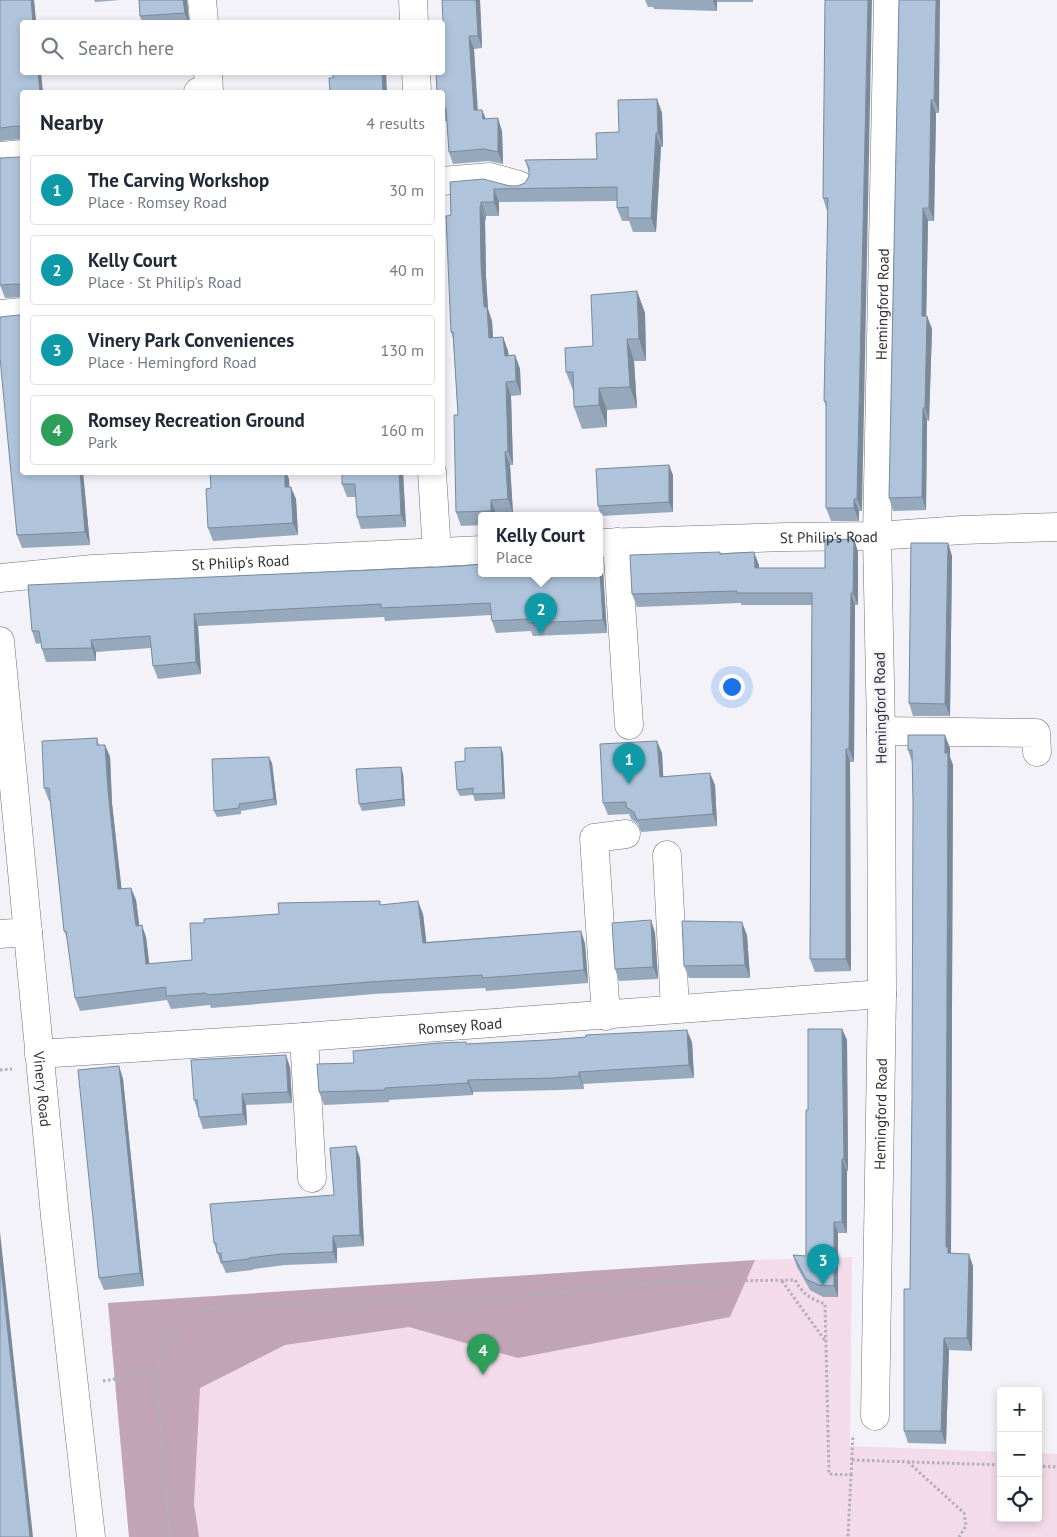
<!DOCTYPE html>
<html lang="en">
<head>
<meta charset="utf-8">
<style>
	:root { --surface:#fff; --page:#f6f6f7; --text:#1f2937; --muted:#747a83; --line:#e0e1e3; --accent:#548e2a }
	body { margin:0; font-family:"PT Sans",sans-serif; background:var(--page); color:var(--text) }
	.controls { position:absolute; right:15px; bottom:15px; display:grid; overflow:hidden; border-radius:5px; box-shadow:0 2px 8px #0003 }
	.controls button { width:45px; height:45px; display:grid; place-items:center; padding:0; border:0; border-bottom:1px solid var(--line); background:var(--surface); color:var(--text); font:25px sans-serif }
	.you { position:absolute; left:731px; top:686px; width:18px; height:18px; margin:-12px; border:4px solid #fff; border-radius:50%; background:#1a73e8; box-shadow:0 0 0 8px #1a73e833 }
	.badge { display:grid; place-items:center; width:32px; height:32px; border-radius:50%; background:var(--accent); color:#fff; font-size:16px; font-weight:700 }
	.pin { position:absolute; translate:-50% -41px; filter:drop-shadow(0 1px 2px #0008) }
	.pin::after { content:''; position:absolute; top:26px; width:18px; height:15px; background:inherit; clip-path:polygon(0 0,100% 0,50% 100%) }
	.popup { position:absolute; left:478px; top:512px; width:125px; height:65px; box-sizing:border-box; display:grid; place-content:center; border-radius:5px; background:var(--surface); filter:drop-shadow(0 1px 4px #0005); font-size:16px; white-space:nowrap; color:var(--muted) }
	.popup b { font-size:19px; color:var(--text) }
	.popup::after { content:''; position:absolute; left:50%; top:100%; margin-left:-10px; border:10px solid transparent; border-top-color:var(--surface) }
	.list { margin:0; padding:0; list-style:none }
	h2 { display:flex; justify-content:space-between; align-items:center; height:65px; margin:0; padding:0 20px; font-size:21px }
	h2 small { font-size:16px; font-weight:400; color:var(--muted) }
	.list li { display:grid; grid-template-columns:32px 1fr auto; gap:15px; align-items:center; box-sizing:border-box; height:70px; margin:0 10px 10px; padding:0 10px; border:1px solid var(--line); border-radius:5px }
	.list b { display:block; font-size:19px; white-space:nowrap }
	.list p { margin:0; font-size:16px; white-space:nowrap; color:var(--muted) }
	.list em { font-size:16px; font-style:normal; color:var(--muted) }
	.icon { flex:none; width:28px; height:28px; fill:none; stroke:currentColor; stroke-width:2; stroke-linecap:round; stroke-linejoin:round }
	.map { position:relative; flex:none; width:1057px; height:1537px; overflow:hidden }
	.search { position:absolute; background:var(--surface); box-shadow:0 2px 8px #0003; left:20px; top:20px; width:425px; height:55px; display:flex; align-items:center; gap:12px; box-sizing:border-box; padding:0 18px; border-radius:5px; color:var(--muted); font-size:19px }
	.panel { position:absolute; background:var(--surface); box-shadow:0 2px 8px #0003; left:20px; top:90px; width:425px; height:385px; border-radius:5px }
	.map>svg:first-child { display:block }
	.green { fill:#f3dbea }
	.forest { fill:#c1a5b7 }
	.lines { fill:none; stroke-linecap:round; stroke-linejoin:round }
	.minor-casing { stroke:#717277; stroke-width:29 }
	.path { stroke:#b0b0b5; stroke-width:3; stroke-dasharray:2.5 2.5; stroke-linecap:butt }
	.minor { stroke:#fff; stroke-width:28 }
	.wall { fill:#96a9bc }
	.shaded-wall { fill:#7a8999 }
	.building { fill:#afc4db; stroke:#7a8999 }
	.labels { text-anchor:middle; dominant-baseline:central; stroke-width:5; stroke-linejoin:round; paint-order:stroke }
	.street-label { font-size:15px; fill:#323235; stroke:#f2f2f8 }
</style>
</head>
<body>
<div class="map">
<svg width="1057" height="1537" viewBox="0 0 1057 1537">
	<rect width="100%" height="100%" fill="#f2f2f8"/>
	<path class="green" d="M852,1257L850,1446L1001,1452V1518H1038V1453L1057,1454V1537H129L108,1303L755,1260Z"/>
	<path class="forest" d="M755,1260L730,1317L518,1358L409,1327L285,1345L200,1388L194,1504L199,1537H129L108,1303Z"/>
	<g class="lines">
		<defs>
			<g id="minor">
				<path d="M202,0L204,22"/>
				<path d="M413,0L414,22"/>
				<path d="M416,72L417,92"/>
				<path d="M198,92L209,91L208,72"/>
				<path d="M0,156L22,154"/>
				<path d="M442,181L490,177L519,185"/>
				<path d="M0,314L22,312"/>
				<path d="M432,472L437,553"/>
				<path d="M617,542L629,725"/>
				<path id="s1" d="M600,543L787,537L877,536L962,530L1057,527"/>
				<path id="s2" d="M0,578L93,569L482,550"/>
				<path id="s3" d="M0,641L55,1216L91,1537"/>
				<path d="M881,731L1036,733L1037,752"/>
				<path d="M667,855L675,1009"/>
				<path d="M0,934L28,932"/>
				<path d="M606,1016L594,838L626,834"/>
				<path d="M304,1037L312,1178"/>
				<path id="s4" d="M39,1054L304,1037L882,994"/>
				<path id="s5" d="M875,1416L882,994L881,731L877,536L888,0"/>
			</g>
		</defs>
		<use href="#minor" class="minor-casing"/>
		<path class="path" d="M0,1070L12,1069
			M782,1281L826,1342
			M103,1381L156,1372
			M852,1460L1001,1465
			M908,1462L964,1513L966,1526L959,1537
			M1038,1466L1057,1467
			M851,1475L853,1435
			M170,1537L156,1372L169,1339L206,1308L299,1302L385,1301L468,1302L657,1282L795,1280C803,1294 809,1298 825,1304L829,1474L851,1475L848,1537"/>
		<use href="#minor" class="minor"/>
	</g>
	<path class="wall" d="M0,0H34L36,22H22V139L0,141Z
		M94,0H120L95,2Z
		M139,0H187L189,22H142L140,16Z
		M442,0H480L482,48L474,49L478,110H482L486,119L502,131L503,164L489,161L453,164L449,152L447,121H443L442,120L444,41Z
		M645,0H753V2H717V11L654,9L653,7H648Z
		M825,0L862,511H859V521H831L826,508V406L824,401L828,211H827L823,198Z
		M899,0L939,113H936L934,221H928L926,316H927L932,329L929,421L927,420L926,510L893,511L889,498Z
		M657,99L662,113L663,147H661L656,232H633L629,221H622L617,208V201L499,202V216H486V220H485L486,277L488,309L492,321L493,338L503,337L508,351L509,356L515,355L520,369L521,395L511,396L513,465H510L513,513L496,514V515H482V525L461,526L456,512L458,415L453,339L451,332V215L450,182L517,186L525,183L529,176V172L525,160L597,159L619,132Z
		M22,156V297L5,298L0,285L19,157Z
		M637,291L645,313L646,361H634L637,408L607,410V427L582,429L574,407V393L566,372L593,346Z
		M19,315L83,472L90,545L22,548L17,535Z
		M342,472H403L406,527L361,529L357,517L356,497H347L342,484Z
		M673,475V512L601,516L598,506Z
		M289,479V487L296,499L298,535L213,541L208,528Z
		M854,539L858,552V605H855L854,762H850L851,971L815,972L810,959L812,605H741V603L637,607L632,594L720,552V554L759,565V568H825Z
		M948,543L952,556L950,716H913L909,703Z
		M600,562L603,572L607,633L533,636L531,631L496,633L492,621L491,615L385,621L384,617L198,626L201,674L158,679L153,666L151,648L96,652V661L46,662L42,649L41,643L36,644L32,631L28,585L600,573Z
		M97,738L99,745H105L110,757L112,803L121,889L131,888L136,900L139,925L146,937L149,964L192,960L204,923L279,914L381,905L423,914L426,942L581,931L585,944L588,983L486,991L485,988L374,994L211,1008L210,1005L171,1009L167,1000L80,1011L75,998L68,940L64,931L50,801H49L44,788Z
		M950,748V757L953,765L951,1253L973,1266L972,1351L949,1350L946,1444L908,1443L904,1431L910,1289L912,1098L913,801L912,762L908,750Z
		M503,753L505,799L475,801L473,795L460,796L457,790L465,761Z
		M662,753L663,776L715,785L717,826L641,832L638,824L631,819L629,814L608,815L603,803Z
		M272,763L277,805L241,811V814L217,817L214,811Z
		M403,773L405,806L362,811L359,804Z
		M651,920L655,933L658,979L619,981L615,969Z
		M747,935L750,978H689L684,966Z
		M842,1029L847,1040L848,1171H847V1233H838V1297H823L810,1290L797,1267L793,1255L806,1256L808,1110Z
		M692,1042L694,1078L583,1084L584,1089L559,1090L473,1092V1095L389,1100V1102L324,1105L319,1092L354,1063L467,1044Z
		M119,1066L123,1079L144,1286L104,1290L99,1278Z
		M290,1067L292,1103L246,1105L247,1125L203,1129L199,1117L198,1112L194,1100Z
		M360,1158L364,1246L337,1248V1263L285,1265L253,1269V1270L226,1273L222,1264H221L214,1243L334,1195Z"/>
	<path class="shaded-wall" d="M31,0H34L36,22H33Z
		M183,0H187L189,22H188L185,13Z
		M476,0H480L482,48L478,36Z
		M713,0H717V11Z
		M868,0H872L862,511L857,499Z
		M936,0H940L939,113L934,100Z
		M469,36L474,49L478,123L474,110Z
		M38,72H41L43,92H40Z
		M382,72H386L387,92H383Z
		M657,99L662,113L663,147L658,133Z
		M931,100L936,113L934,221L929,208Z
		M482,110L487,122L483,119Z
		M498,118L502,131L503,164L498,152Z
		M656,133L661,147L656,232L651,218Z
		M494,189L499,202V216L494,202Z
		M481,202L486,216V220L481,206Z
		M480,206L485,220L486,277L488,309L492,321L494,352L489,338L484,307L481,264Z
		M923,208L928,221L926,328L922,316Z
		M637,291L645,313L646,361L639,339Z
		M927,316L932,329L929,421L925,408Z
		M503,337L508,351L510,370L505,356Z
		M627,339L634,361L637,408L630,387Z
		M515,355L520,369L521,395L516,381Z
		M506,382L511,396L513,465L508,451Z
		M599,388L607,410V427L599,405Z
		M923,408L927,420L926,510L922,497Z
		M505,452L510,465L513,513L508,499Z
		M669,465L673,475V512L669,502Z
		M80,472H83L90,545L85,532Z
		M285,472H286L289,479L290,500L285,487Z
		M399,472H403L406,527L401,515Z
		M291,487L296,499L298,535L293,523Z
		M854,499L859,511V521L854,508Z
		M491,500L496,514V515H493L491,511Z
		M854,539L858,552V605L853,593Z
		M948,543L952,556L950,716L945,704Z
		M754,552L759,565L760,580L755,568Z
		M600,562L603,572L607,633L603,620Z
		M851,593L855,605L854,762L849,749Z
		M194,614L198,626L201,674L196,662Z
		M91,640L96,652V661L92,648Z
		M945,735L950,748V757L953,765L951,1254L953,1266L946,1247Z
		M657,741L662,753L664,789L660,777Z
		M105,745L110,757L112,803L123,901L118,889L108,790Z
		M501,747L503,753L505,799L503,793Z
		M846,749L850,762L851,971L846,959Z
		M269,757L272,763L277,805L274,799Z
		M401,767L403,773L405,806L403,799Z
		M710,773L715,785L717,826L713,814Z
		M131,888L136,900L141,938L136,926Z
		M418,901L423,914L428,955L423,943Z
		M651,920L655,933L658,979L653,967Z
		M742,922L747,935L750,978L745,965Z
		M142,925L146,937L151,977L146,964Z
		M581,931L585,944L588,983L584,970Z
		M842,1029L847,1040L848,1171L844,1159Z
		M687,1030L692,1042L694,1078L689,1065Z
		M286,1055L290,1067L292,1103L288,1092Z
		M119,1066L123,1079L144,1286L140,1273Z
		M579,1072L583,1084L584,1089L579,1076Z
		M468,1080L473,1092V1095L468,1083Z
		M242,1094L246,1105L247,1125L243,1114Z
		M356,1146L360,1158L364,1246L360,1235Z
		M842,1159L847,1171V1233L842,1222Z
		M834,1222L838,1233V1297L834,1286Z
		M0,1232L33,1537H30L0,1260Z
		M333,1236L337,1248V1263L333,1252Z
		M969,1254L973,1266L972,1351L967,1338Z
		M944,1338L949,1350L946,1444L941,1431Z"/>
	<path class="building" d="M0,0H31L33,22H22V72H38L40,92H22V127L16,126L0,128Z
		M139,0H183L185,13L140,16Z
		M442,0H476L478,36H469L474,110H482L483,119L498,118V152L484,149L449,152L446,108L442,109V92H437L436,72H442V41H444Z
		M825,0H868L857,499H854V508H826V401H824L828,198H823Z
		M899,0H936L934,100H931L929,208H923L922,316H927L925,408H923L922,497L889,498Z
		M333,72H382L383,92H330L329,78H333Z
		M657,99L658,133H656L651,218H628V207L617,208V187L494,189V202H481V206H480L481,264L484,307H487L489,338L503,337L505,356L515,355L516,381L506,382L508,451L505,452L508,499L491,500V511L456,512L454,415H458L453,332H451L446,216L451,215L450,182L483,179L510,186H517L525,183L529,176V168L525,160L597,159L596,133L619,132L618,100Z
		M22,156V285L16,284L0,285V158L19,157Z
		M637,291L639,339H627L630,387L599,388V405L574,407L573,372H566L565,348L593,346L591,295Z
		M22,314V472H80L85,532L17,535L0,358V317L19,315Z
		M669,465V502L598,506L596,469Z
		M210,472H285V487H291L293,523L208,528L206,489L211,488Z
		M342,472H399L401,515L357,517L355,484H342Z
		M854,539L853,593H851L849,749H846V959H810L812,593H737V591L632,594L630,555L720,552V554L754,552L755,568H825V540Z
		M911,543H948L945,704L909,703Z
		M482,564V573H600L603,620L528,623V619L492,621L490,603L381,608V604L194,614L196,662L153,666L150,636L91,640L92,648L42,649L39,631H32L28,585L461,566Z
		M908,735H945V753H948L946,1247H948V1253L969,1254L967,1338H944L941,1431H904V1289H910L912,1098L913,801L912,750H908Z
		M97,738V745H105L108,790L118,889L131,888L136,926L142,925L146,964L192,960L190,923H204V919L279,914L278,903L380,901V905L418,901L423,943L581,931L584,970L482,978V975L369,982L207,995L206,993L166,996V987L75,998L66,931H64L49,788H44L42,741Z
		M657,741L660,777L710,773L713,814L637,820L634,812L626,807V802L603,803L600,744Z
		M501,747L503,793L473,794V788L457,790L455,762L465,761V748Z
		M269,757L274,799L239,804V808L214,811L212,759Z
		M401,767L403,799L359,804L356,769Z
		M651,920L653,967L615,969L612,923Z
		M682,921L742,922L745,965L684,966Z
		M808,1029H842L844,1159H842V1222H834V1286L819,1285L806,1279L793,1255L806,1256V1110H808Z
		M687,1030L689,1065L579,1072V1076L554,1078L468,1080V1083L385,1088V1090L319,1092L317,1064L354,1063L353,1051L439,1043L466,1042V1044L547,1040L586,1037V1035Z
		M286,1055L288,1092L242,1094L243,1114L199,1117L197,1100H194L191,1060Z
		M119,1066L140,1273L99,1278L78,1070Z
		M356,1146L360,1235L333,1236V1252L281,1254L249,1258V1259L222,1262L221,1253H217L216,1243H214L210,1204L334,1195L330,1148Z
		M0,1260L30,1537H0Z"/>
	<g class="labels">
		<g class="street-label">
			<text stroke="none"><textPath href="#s5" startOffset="1112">Hemingford Road</textPath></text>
			<text stroke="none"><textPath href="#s1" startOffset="229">St Philip's Road</textPath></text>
			<text stroke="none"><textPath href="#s2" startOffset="241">St Philip's Road</textPath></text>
			<text transform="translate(880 708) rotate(-91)">Hemingford Road</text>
			<text stroke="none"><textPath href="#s4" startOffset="422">Romsey Road</textPath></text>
			<text stroke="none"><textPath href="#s3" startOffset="450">Vinery Road</textPath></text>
			<text stroke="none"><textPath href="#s5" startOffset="302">Hemingford Road</textPath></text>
		</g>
	</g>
</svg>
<div class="controls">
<button>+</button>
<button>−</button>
<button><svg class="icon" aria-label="locate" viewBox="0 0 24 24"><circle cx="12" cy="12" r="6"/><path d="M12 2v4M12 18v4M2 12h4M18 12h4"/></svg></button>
</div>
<div class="you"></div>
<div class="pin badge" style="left:629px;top:784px;background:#0f9aa8">1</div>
<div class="pin badge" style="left:541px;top:634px;background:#0f9aa8">2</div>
<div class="popup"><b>Kelly Court</b>Place</div>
<div class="pin badge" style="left:823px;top:1285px;background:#0f9aa8">3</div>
<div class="pin badge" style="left:483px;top:1375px;background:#2e9e5b">4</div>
<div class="search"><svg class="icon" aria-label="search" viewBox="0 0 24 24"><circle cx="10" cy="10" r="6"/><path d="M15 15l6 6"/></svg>Search here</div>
<section class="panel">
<h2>Nearby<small>4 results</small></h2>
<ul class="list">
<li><span class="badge" style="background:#0f9aa8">1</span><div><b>The Carving Workshop</b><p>Place · Romsey Road</p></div><em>30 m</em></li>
<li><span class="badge" style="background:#0f9aa8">2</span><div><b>Kelly Court</b><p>Place · St Philip's Road</p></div><em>40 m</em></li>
<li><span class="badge" style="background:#0f9aa8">3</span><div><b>Vinery Park Conveniences</b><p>Place · Hemingford Road</p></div><em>130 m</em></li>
<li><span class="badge" style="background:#2e9e5b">4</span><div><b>Romsey Recreation Ground</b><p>Park</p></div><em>160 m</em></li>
</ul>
</section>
</div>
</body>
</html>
